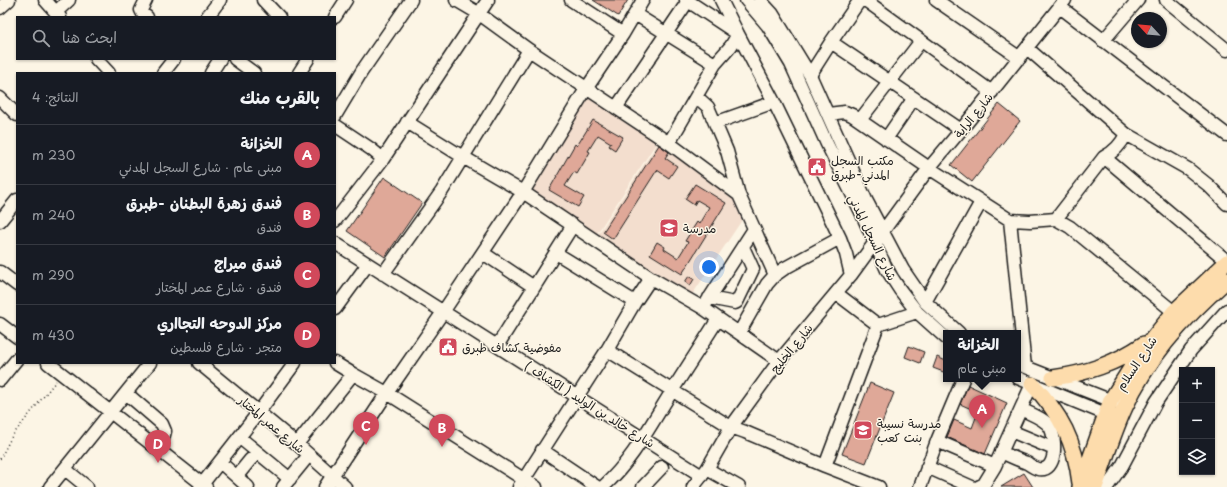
<!DOCTYPE html>
<html lang="ar">
<head>
<meta charset="utf-8">
<style>
	:root { --surface:#171b24; --page:#242831; --text:#f1f3f6; --muted:#9ea1a6; --line:#363941; --accent:#d1495b }
	body { margin:0; font-family:"Playpen Sans","Playpen Sans Arabic",sans-serif; background:var(--page); color:var(--text); direction:rtl }
	.controls { position:absolute; right:12px; bottom:12px; display:grid; overflow:hidden; border-radius:0px; box-shadow:0 1px 3px #0004 }
	.controls button { width:36px; height:36px; display:grid; place-items:center; padding:0; border:0; border-bottom:1px solid var(--line); background:var(--surface); color:var(--text); font:20px sans-serif }
	.compass { position:absolute; left:1131px; top:12px; width:36px; height:36px; border-radius:50%; background:var(--surface); box-shadow:0 1px 3px #0004; rotate:296deg }
	.you { position:absolute; left:709px; top:267px; width:14px; height:14px; margin:-10px; border:3px solid #fff; border-radius:50%; background:#1a73e8; box-shadow:0 0 0 6px #1a73e833 }
	.badge { display:grid; place-items:center; width:26px; height:26px; border-radius:50%; background:var(--accent); color:#fff; font-size:13px; font-weight:700 }
	.pin { position:absolute; translate:-50% -33px; filter:drop-shadow(0 1px 2px #0008) }
	.pin::after { content:''; position:absolute; top:21px; width:14px; height:12px; background:inherit; clip-path:polygon(0 0,100% 0,50% 100%) }
	.popup { position:absolute; left:943px; top:330px; width:78px; height:52px; box-sizing:border-box; display:grid; place-content:center; border-radius:0px; background:var(--surface); filter:drop-shadow(0 1px 3px #0005); font-size:13px; white-space:nowrap; color:var(--muted) }
	.popup b { font-size:15px; color:var(--text) }
	.popup::after { content:''; position:absolute; left:50%; top:100%; margin-left:-8px; border:8px solid transparent; border-top-color:var(--surface) }
	.list { margin:0; padding:0; list-style:none }
	h2 { display:flex; justify-content:space-between; align-items:center; height:52px; margin:0; padding:0 16px; font-size:17px }
	h2 small { font-size:13px; font-weight:400; color:var(--muted) }
	.list li { display:grid; grid-template-columns:26px 1fr auto; gap:12px; align-items:center; box-sizing:border-box; height:60px; padding:0 16px; border-top:1px solid var(--line) }
	.list b { display:block; font-size:15px; white-space:nowrap }
	.list p { margin:0; font-size:13px; white-space:nowrap; color:var(--muted) }
	.list em { font-size:13px; font-style:normal; color:var(--muted) }
	.icon { flex:none; width:22px; height:22px; fill:none; stroke:currentColor; stroke-width:2; stroke-linecap:round; stroke-linejoin:round }
	.map { position:relative; flex:none; width:1227px; height:487px; overflow:hidden; direction:ltr }
	.search { position:absolute; background:var(--surface); box-shadow:0 1px 3px #0004; left:16px; top:16px; width:320px; height:44px; display:flex; align-items:center; gap:10px; box-sizing:border-box; padding:0 14px; border-radius:0px; color:var(--muted); font-size:15px }
	.panel { position:absolute; background:var(--surface); box-shadow:0 1px 3px #0004; left:16px; top:72px; width:320px; height:292px; border-radius:0px; direction:rtl }
	.map>svg:first-child { display:block }
	.built { fill:#f3dece }
	.building { fill:#dfa898; stroke:#1c1c1c }
	.lines { fill:none; stroke-linecap:round; stroke-linejoin:round }
	.minor-casing { stroke:#1c1c1c; stroke-width:15 }
	.major-casing { stroke:#1c1c1c; stroke-width:18 }
	.path { stroke:#1c1c1c; stroke-width:1.5; stroke-dasharray:1 3; stroke-linecap:butt }
	.minor { stroke:#fcf5e5; stroke-width:12 }
	.major { stroke:#fddcac; stroke-width:15 }
	.labels { text-anchor:middle; dominant-baseline:central; stroke-width:3; stroke-linejoin:round; paint-order:stroke }
	.street-label { font-size:12px; fill:#1c1c1c; stroke:#fcf5e5 }
	.poi-label { font-size:12px; fill:#1c1c1c; stroke:#fcf5e5; text-anchor:start }
</style>
</head>
<body>
<div class="map">
<svg width="1227" height="487" viewBox="0 0 1227 487">
	<rect width="100%" height="100%" fill="#fcf5e5"/>
	<filter id="ink" filterUnits="userSpaceOnUse"><feTurbulence type="fractalNoise" baseFrequency=".025" numOctaves="2"/><feDisplacementMap in="SourceGraphic" scale="8" xChannelSelector="R" yChannelSelector="G"/><feConvolveMatrix kernelMatrix="1 2 1 2 8 2 1 2 1" color-interpolation-filters="sRGB"/></filter>
	<g filter="url(#ink)">
		<path class="built" d="M589,82L659,139L596,235L514,190Z
			M658,143L731,194L742,220L690,298L597,236Z"/>
		<path class="building" d="M593,0H628L618,16Z
			M999,104L1020,121L972,182L951,165Z
			M593,120L623,137L615,150L609,146L611,143L598,135L588,151L590,152L577,174L574,172L565,186L584,197L578,207L549,190L575,144L577,146Z
			M659,145L669,152L665,158L677,166L669,178L657,170L613,239L603,232Z
			M384,177L422,203L385,257L347,231Z
			M695,184L726,203L682,274L650,254L657,242L665,247L664,249L678,258L688,242L685,241L697,222L699,224L709,207L697,200L694,205L685,199Z
			M689,276L694,279L690,286L685,282Z
			M909,346L924,352L920,363L905,357Z
			M937,357L946,361V373L933,368Z
			M870,383L894,393L866,463L842,454Z
			M968,385L1007,403L985,454L947,437L954,420L972,428L978,412L960,404Z
			M1024,473L1033,487H1001Z"/>
		<g class="lines">
			<defs>
				<path id="minor" d="M45,0L60,17
					M146,0L141,10L143,14L147,17
					M263,0L279,17
					M456,0L478,13L529,50L669,143L739,195
					M571,0L623,34
					M721,0L738,34L774,102L840,238L846,254L851,275
					M746,0L768,26L791,64L827,144L861,212L887,270L900,290L917,312L946,338
					M760,0L772,13L810,75L866,200L903,270L925,302L959,333
					M865,0L992,92
					M936,0L1020,58
					M1166,0L1227,50
					M1060,7L1227,135
					M0,8L9,0
					M56,12L69,0
					M635,14L715,64
					M207,17L220,0
					M335,17L346,0
					M1103,41L1138,0
					M831,42L961,130
					M1027,48L1126,134L1188,169L1208,185L1227,204
					M96,59L109,73
					M235,59L254,73
					M163,73L174,59
					M211,73L220,59
					M299,73L308,59
					M810,75L831,42L860,0
					M697,97L708,107L715,123L727,151L739,195L775,275
					M0,98L17,115
					M616,108L688,1L686,0
					M828,114L845,112L852,115L929,168L1010,220L1030,221L1056,219L1070,227L1174,312
					M335,116L362,71L411,0
					M860,120L921,41
					M407,122L463,157L523,192L651,278L703,308L779,361
					M715,123L774,102
					M335,125L371,149L383,159
					M886,139L914,98
					M669,143L715,64L731,46L738,34L688,1
					M1104,157L1227,261
					M1056,219L1104,157C1114,152 1121,145 1126,134
					M1010,220L1025,367
					M0,221L17,200
					M335,221L383,159L488,0
					M335,243L702,476
					M483,253L534,287
					M556,253L635,302
					M0,272L17,285
					M383,274L442,191L529,50
					M836,293L878,325
					M709,298L735,303L737,302L753,269L743,247
					M925,302L981,202
					M703,308L754,229
					M335,309L368,264
					M0,324L17,337
					M878,325L917,312
					M739,333L767,284L775,275L785,268L840,238
					M497,346L573,225
					M607,350L731,427L745,432L825,466L879,487
					M48,363L206,487
					M199,363L297,444L345,487
					M335,363L353,374L387,393L536,487
					M1018,364L1125,406
					M1018,378L1113,417
					M0,380L17,359
					M126,393L162,424L165,431L160,450
					M1011,431L1054,449
					M239,437L290,479
					M937,441L995,466
					M297,444L353,374
					M542,450L597,487
					M1001,452C1010,456 1018,460 1027,463C1030,465 1034,468 1038,469C1058,473 1056,437 1050,427C1044,418 1030,414 1021,409
					M220,462L248,487
					M825,466L878,325
					M927,467L972,487
					M65,469L87,487
					M707,469L739,487
					M237,476L250,460L258,453
					M50,487L150,363
					M200,487L258,413L295,363
					M283,487L309,455
					M325,487L387,393L443,312L523,192L586,89L623,34L643,0
					M519,487L607,350L635,302L651,278
					M603,487C633,460 651,424 672,391C687,367 703,343 718,319
					M643,487L662,467
					M693,487L707,469L731,427L779,361L851,275L929,168L961,130L1065,0
					M920,487L937,441L963,379
					M978,487L984,484L995,466L1032,384
					M1107,487L1122,466L1156,402L1191,350L1227,310"/>
				<path id="major" d="M1053,378C1087,373 1115,364 1144,344
					M1032,384C1061,414 1075,442 1080,483
					M1080,487L1111,400L1138,357L1174,312L1227,262
					M1095,487C1105,460 1113,433 1125,407C1148,357 1185,316 1227,280"/>
			</defs>
			<use href="#minor" class="minor-casing"/>
			<use href="#major" class="major-casing"/>
			<path class="path" d="M0,459L12,436L56,381"/>
			<use href="#minor" class="minor"/>
			<use href="#major" class="major"/>
		</g>
	</g>
	<defs>
		<symbol id="civic-square" viewBox="-11 -11 22 22"><rect x="-9" y="-9" width="18" height="18" rx="4" fill="#d1495b" stroke="#fcf5e5"/><path d="M-.6-6.5H3V-4.5H.6V-3L4-1V1h2V6H-6V1h2V-1L-.6-3ZM-1.2 2.5V6h2.4V2.5Z" fill="#fff"/></symbol>
		<symbol id="school-square" viewBox="-11 -11 22 22"><rect x="-9" y="-9" width="18" height="18" rx="4" fill="#d1495b" stroke="#fcf5e5"/><path d="M0-5L7-2L0 1L-7-2ZM-4 1L0 2.5L4 1V4Q0 6-4 4Z" fill="#fff"/></symbol>
	</defs>
	<g fill-rule="evenodd">
		<use href="#civic-square" x="806" y="156" width="22" height="22"/>
		<use href="#school-square" x="658" y="217" width="22" height="22"/>
		<use href="#civic-square" x="437" y="336" width="22" height="22"/>
		<use href="#school-square" x="852" y="419" width="22" height="22"/>
	</g>
	<g class="labels">
		<g class="street-label">
			<text transform="translate(973 115) rotate(-51)">شارع الراية</text>
			<text transform="translate(873 237) rotate(64)">شارع السجل المدني</text>
			<text transform="translate(791 348) rotate(-51)">شارع الخليج</text>
			<text transform="translate(1136 363) rotate(-56)">شارع السلام</text>
			<text transform="translate(590 404) rotate(32)">شارع خالد بن الوليد ( الكشاف )</text>
			<text transform="translate(272 424) rotate(40)">شارع عمر المختار</text>
		</g>
		<g class="poi-label">
			<text x="831" y="160">مكتب السجل<tspan x="831" dy="14">المدني-طبرق</tspan></text>
			<text x="683" y="228">مدرسة</text>
			<text x="462" y="347">مفوضية كشاف طبرق</text>
			<text x="877" y="423">مدرسة نسيبة<tspan x="877" dy="14">بنت كعب</tspan></text>
		</g>
	</g>
</svg>
<div class="controls">
<button>+</button>
<button>−</button>
<button><svg class="icon" aria-label="layers" viewBox="0 0 24 24"><path d="M12 4l9 5-9 5-9-5zM3 14l9 5 9-5"/></svg></button>
</div>
<svg class="compass" viewBox="-18 -18 36 36"><path d="M0-13l5 13h-10z" fill="#e53935"/><path d="M0 13l5-13h-10z" fill="#9ea1a6"/></svg>
<div class="you"></div>
<div class="pin badge" style="left:982px;top:428px">A</div>
<div class="popup"><b>الخزانة</b>مبنى عام</div>
<div class="pin badge" style="left:442px;top:447px">B</div>
<div class="pin badge" style="left:366px;top:445px">C</div>
<div class="pin badge" style="left:158px;top:463px">D</div>
<div class="search"><svg class="icon" aria-label="search" viewBox="0 0 24 24"><circle cx="10" cy="10" r="6"/><path d="M15 15l6 6"/></svg>ابحث هنا</div>
<section class="panel">
<h2>بالقرب منك<small>النتائج: 4</small></h2>
<ul class="list">
<li><span class="badge">A</span><div><b>الخزانة</b><p>مبنى عام · شارع السجل المدني</p></div><em>230 m</em></li>
<li><span class="badge">B</span><div><b>فندق زهرة البطنان -طبرق</b><p>فندق</p></div><em>240 m</em></li>
<li><span class="badge">C</span><div><b>فندق ميراج</b><p>فندق · شارع عمر المختار</p></div><em>290 m</em></li>
<li><span class="badge">D</span><div><b>مركز الدوحه التجااري</b><p>متجر · شارع فلسطين</p></div><em>430 m</em></li>
</ul>
</section>
</div>
</body>
</html>
